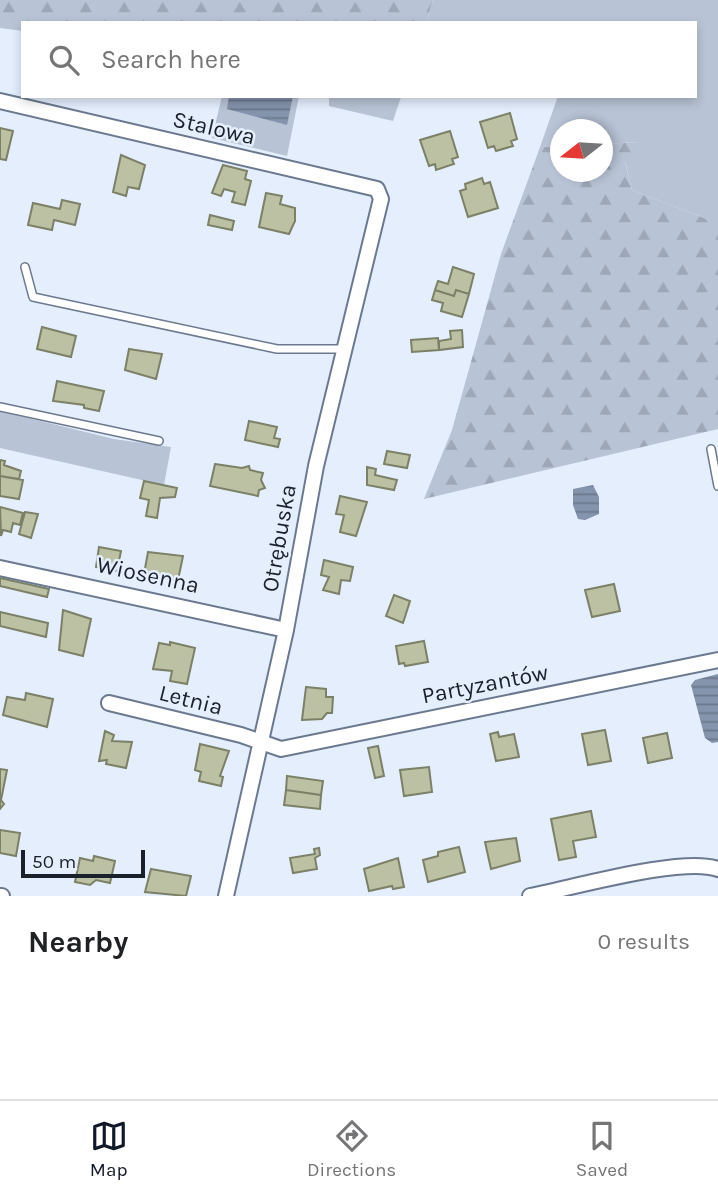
<!DOCTYPE html>
<html lang="en">
<head>
<meta charset="utf-8">
<style>
	:root { --surface:#fff; --page:#f6f6f6; --text:#202124; --muted:#757577; --line:#e0e0e0; --accent:#111827 }
	body { margin:0; font-family:Karla,sans-serif; background:var(--page); color:var(--text) }
	.compass { position:absolute; left:550px; top:119px; width:63px; height:63px; border-radius:50%; background:var(--surface); box-shadow:0 4px 10px #0003; rotate:253deg }
	.scale { position:absolute; left:21px; bottom:18px; width:124px; box-sizing:border-box; padding-left:7px; border:4px solid #1b212a; border-top:0; font-size:19px; line-height:24px; white-space:nowrap; color:#1b212a; -webkit-text-stroke:5px #e4eefd; paint-order:stroke }
	.list { margin:0; padding:0; list-style:none }
	h2 { display:flex; justify-content:space-between; align-items:center; height:91px; margin:0; padding:0 28px; font-size:30px }
	h2 small { font-size:23px; font-weight:400; color:var(--muted) }
	.icon { flex:none; width:38px; height:38px; fill:none; stroke:currentColor; stroke-width:2; stroke-linecap:round; stroke-linejoin:round }
	.map { position:relative; flex:none; width:718px; height:896px; overflow:hidden }
	.search { position:absolute; background:var(--surface); box-shadow:0 4px 10px #0003; left:21px; right:21px; top:21px; height:77px; display:flex; align-items:center; gap:18px; box-sizing:border-box; padding:0 24px; border-radius:0px; color:var(--muted); font-size:26px }
	.sheet { height:203px; background:var(--surface) }
	nav { display:flex; justify-content:space-around; align-items:center; box-sizing:border-box; height:98px; border-top:2px solid var(--line); background:var(--surface); font-size:19px; color:var(--muted) }
	nav a { display:grid; justify-items:center; gap:4px }
	nav .on { color:var(--accent) }
	.map>svg:first-child { display:block }
	.green { fill:#b8c3d5 }
	.forest { fill:url(#forest-firs) }
	.water { fill:url(#water-rules) }
	.building { fill:#bcc1a4; stroke:#7b8066; stroke-width:2 }
	.lines { fill:none; stroke-linecap:round; stroke-linejoin:round }
	.lane-casing { stroke:#6b798f; stroke-width:10 }
	.street-casing { stroke:#6b798f; stroke-width:18 }
	.lane { stroke:#fff; stroke-width:7 }
	.street { stroke:#fff; stroke-width:14 }
	.labels { text-anchor:middle; dominant-baseline:central; stroke-width:5; stroke-linejoin:round; paint-order:stroke }
	.street-label { font-size:23px; fill:#1b212a; stroke:#e4eefd }
</style>
</head>
<body>
<div class="map">
<svg width="718" height="896" viewBox="0 0 718 896">
	<defs>
		<pattern id="forest-firs" width="22" height="20" patternUnits="userSpaceOnUse" patternTransform="scale(1.75)"><rect width="22" height="20" fill="#b8c3d5"/><path d="M5 1l3.5 6h-7zM16 11l3.5 6h-7z" fill="#9ea7b7"/></pattern>
		<pattern id="water-rules" width="6" height="5" patternUnits="userSpaceOnUse" patternTransform="scale(1.75)"><rect width="6" height="5" fill="#8494ad"/><path d="M0 2.5h6" fill="none" stroke="#6b788d"/></pattern>
	</defs>
	<rect width="100%" height="100%" fill="#e4eefd"/>
	<path class="green" d="M433,0H718V220H709L632,190L625,161L638,142L603,144L602,130H560V146L540,147L558,96H695V23H426Z
		M222,96H299L287,156L212,138Z
		M329,96H439L401,97L393,121L329,106Z
		M0,411L114,439L171,447L164,485L0,448Z"/>
	<path class="forest" d="M0,0H433L426,23H23V31L0,28Z
		M639,142L625,162L632,190L709,220H718V429L424,499L452,430L501,254L540,147L560,146V172H602L603,144Z"/>
	<path class="water" d="M229,96H293L287,125L227,109Z
		M593,485L599,497V514L585,520L578,519L573,505V489Z
		M718,674V742L712,743L705,738L691,685L695,680Z"/>
	<path class="building" d="M510,113L517,139L511,141L513,146L496,151L494,146L488,148L480,122Z
		M0,128L13,131L6,160L0,159Z
		M450,131L458,157L452,159L454,164L436,170L435,164L429,166L420,140Z
		M121,155L145,165L139,189L128,187L126,196L113,192Z
		M223,165L247,171L245,179L251,181L245,205L232,202L235,192L224,189L221,196L212,193Z
		M482,178L484,184L490,182L498,208L468,217L460,191L466,189L465,184Z
		M266,193L282,196L280,204L295,208V221L289,234L259,227Z
		M62,200L80,204L75,225L54,220L52,230L28,225L33,203L60,209Z
		M210,215L234,221L232,230L208,225Z
		M453,267L474,274L469,294L456,290L454,296L435,290L438,281L448,284Z
		M435,290L454,296L456,290L469,294L462,317L441,311L443,303L432,300Z
		M42,327L76,336L71,357L37,349Z
		M462,330L463,347L439,350V341L451,339L450,331Z
		M438,338L439,350L412,352L411,340Z
		M129,349L162,354L156,379L125,370Z
		M57,381L104,391L99,411L84,408V405L53,401Z
		M249,421L277,427L274,438L280,439L278,447L245,440Z
		M387,451L410,455L407,468L384,464Z
		M0,460L5,461L4,465L21,471L19,479L0,476Z
		M215,464L242,468L249,466L250,470L263,473L261,480L265,488L259,490L258,496L210,486Z
		M367,467L376,469L375,475L397,480L394,490L367,485Z
		M0,476L23,480L19,499L0,496Z
		M144,481L177,488L175,497L160,498L157,518L146,516L149,500L140,498Z
		M340,496L367,502L356,536L340,532L344,515L336,514Z
		M0,507L23,513L20,525L13,523L11,532L3,530L1,536Z
		M25,512L38,514L31,538L19,534Z
		M99,547L121,551L117,571L96,567Z
		M148,552L183,556L178,580L144,574Z
		M324,560L353,567L350,581L341,580L339,594L323,590L329,577L321,575Z
		M0,578L49,589L47,597L0,586Z
		M614,584L620,611L592,617L585,590Z
		M394,595L410,601L403,623L386,616Z
		M63,610L91,619L83,656L59,650Z
		M0,612L48,623L46,637L0,626Z
		M424,641L428,662L405,666L404,663L399,664L396,646Z
		M170,642L195,648L187,684L170,681L172,671L153,669L159,643L170,645Z
		M306,687L326,689V697H333L332,713H327L322,719L302,720Z
		M26,693L53,699L47,727L3,715L7,697L25,700Z
		M605,730L611,761L588,765L582,734Z
		M105,731L114,735L112,741L132,742L126,768L106,764L107,760L99,761Z
		M498,732L499,737L514,734L519,757L496,761L490,734Z
		M667,733L672,758L648,763L643,738Z
		M200,744L229,751L220,776L223,777L221,786L199,781L201,772L195,770Z
		M378,746L384,776L375,778L368,748Z
		M429,767L432,792L404,796L400,770Z
		M0,769L7,770L1,800L4,804L0,809Z
		M287,776L323,781L321,795L286,790Z
		M286,790L321,795L320,809L284,805Z
		M591,811L596,837L573,841L576,857L559,860L551,819Z
		M0,830L20,833L16,856L0,853Z
		M516,838L520,861L491,869L485,842Z
		M459,847L465,872L428,882L423,860L438,856V852Z
		M319,848L320,855L315,858L317,869L293,873L290,858L315,854L314,849Z
		M94,856L115,861L110,883L96,880L90,885L75,882L80,858L93,861Z
		M398,858L404,887L393,889L392,886L369,891L364,869Z
		M151,869L191,876L186,896L145,892Z"/>
	<g class="lines">
		<defs>
			<path id="lane" d="M25,267L33,297L277,349H343
				M0,407L159,441
				M711,449L718,486"/>
			<path id="street" d="M0,101L377,189L381,199L316,466L286,630L226,896
				M0,568L286,630
				M109,703L241,735L281,749L718,660
				M0,896H2
				M530,896C572,888 683,856 718,869"/>
		</defs>
		<use href="#lane" class="lane-casing"/>
		<use href="#street" class="street-casing"/>
		<use href="#lane" class="lane"/>
		<use href="#street" class="street"/>
	</g>
	<g class="labels">
		<g class="street-label">
			<text transform="translate(214 128) rotate(13)">Stalowa</text>
			<text transform="translate(279 538) rotate(-80)">Otrębuska</text>
			<text transform="translate(148 575) rotate(12)">Wiosenna</text>
			<text transform="translate(485 684) rotate(-11)">Partyzantów</text>
			<text transform="translate(191 700) rotate(14)">Letnia</text>
		</g>
	</g>
</svg>
<svg class="compass" viewBox="-18 -18 36 36"><path d="M0-13l5 13h-10z" fill="#e53935"/><path d="M0 13l5-13h-10z" fill="#757577"/></svg>
<div class="scale">50 m</div>
<div class="search"><svg class="icon" aria-label="search" viewBox="0 0 24 24"><circle cx="10" cy="10" r="6"/><path d="M15 15l6 6"/></svg>Search here</div>
</div>
<section class="sheet">
<h2>Nearby<small>0 results</small></h2>
<ul class="list">
</ul>
</section>
<nav>
<a class="on"><svg class="icon" aria-label="map" viewBox="0 0 24 24"><path d="M3 6l6-2 6 2 6-2v14l-6 2-6-2-6 2zM9 4v14M15 6v14"/></svg>Map</a>
<a><svg class="icon" aria-label="directions" viewBox="0 0 24 24"><path d="M12 3l9 9-9 9-9-9zM9 14v-3h6M13 9l2 2-2 2"/></svg>Directions</a>
<a><svg class="icon" aria-label="saved" viewBox="0 0 24 24"><path d="M7 4h10v16l-5-4-5 4z"/></svg>Saved</a>
</nav>
</body>
</html>
